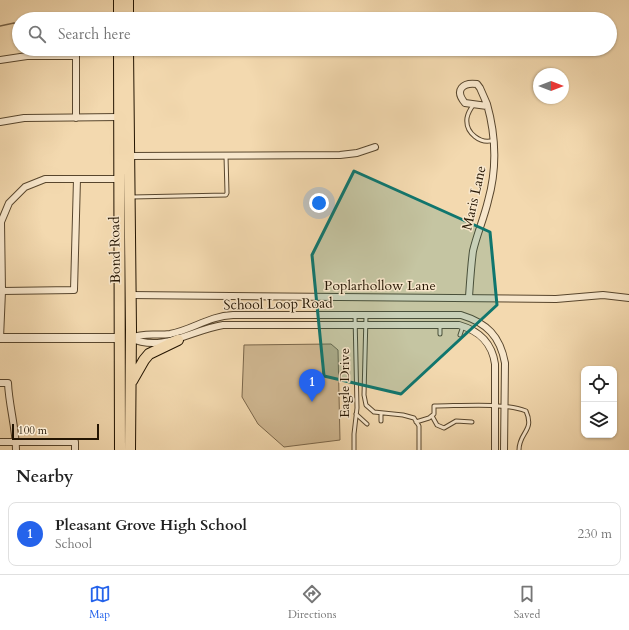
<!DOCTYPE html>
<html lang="en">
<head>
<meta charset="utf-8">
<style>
	:root { --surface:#fff; --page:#f2f2f2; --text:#222; --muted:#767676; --line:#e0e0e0; --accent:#2563eb }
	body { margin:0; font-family:Cardo,serif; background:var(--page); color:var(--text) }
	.controls { position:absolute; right:12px; bottom:12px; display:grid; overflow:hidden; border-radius:8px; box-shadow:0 1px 3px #0004 }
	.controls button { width:36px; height:36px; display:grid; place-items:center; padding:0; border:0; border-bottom:1px solid var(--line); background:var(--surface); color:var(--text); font:20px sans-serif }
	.compass { position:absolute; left:533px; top:68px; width:36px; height:36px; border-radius:50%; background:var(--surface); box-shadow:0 1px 3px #0004; rotate:90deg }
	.scale { position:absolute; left:12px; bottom:10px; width:87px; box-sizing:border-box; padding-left:4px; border:2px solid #241502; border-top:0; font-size:11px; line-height:14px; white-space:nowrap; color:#241502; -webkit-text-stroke:3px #f7e6cb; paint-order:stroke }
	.you { position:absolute; left:319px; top:203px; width:14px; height:14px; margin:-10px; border:3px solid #fff; border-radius:50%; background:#1a73e8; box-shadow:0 0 0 6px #1a73e833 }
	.badge { display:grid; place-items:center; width:26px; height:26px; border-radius:50%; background:var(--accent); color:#fff; font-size:13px; font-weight:700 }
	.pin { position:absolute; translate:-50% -33px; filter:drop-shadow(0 1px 2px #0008) }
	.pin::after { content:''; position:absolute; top:21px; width:14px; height:12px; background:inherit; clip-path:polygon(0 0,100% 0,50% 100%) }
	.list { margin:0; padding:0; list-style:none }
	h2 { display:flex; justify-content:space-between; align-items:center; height:52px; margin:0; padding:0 16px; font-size:17px }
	h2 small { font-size:13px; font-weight:400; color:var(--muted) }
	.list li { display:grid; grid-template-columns:26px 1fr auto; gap:12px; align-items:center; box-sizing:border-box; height:64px; margin:0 8px 8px; padding:0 8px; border:1px solid var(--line); border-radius:8px }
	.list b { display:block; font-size:15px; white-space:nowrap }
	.list p { margin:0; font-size:13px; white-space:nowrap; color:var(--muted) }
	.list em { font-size:13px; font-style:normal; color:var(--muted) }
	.icon { flex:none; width:22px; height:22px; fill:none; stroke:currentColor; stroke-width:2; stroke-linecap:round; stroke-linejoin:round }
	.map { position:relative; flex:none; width:629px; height:450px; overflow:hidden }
	.search { position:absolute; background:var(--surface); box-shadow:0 1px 3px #0004; left:12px; right:12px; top:12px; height:44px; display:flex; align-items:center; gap:10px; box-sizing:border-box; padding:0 14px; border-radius:22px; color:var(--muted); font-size:15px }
	.sheet { height:124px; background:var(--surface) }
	nav { display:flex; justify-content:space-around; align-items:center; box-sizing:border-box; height:56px; border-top:1px solid var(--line); background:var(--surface); font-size:11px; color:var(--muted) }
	nav a { display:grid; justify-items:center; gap:2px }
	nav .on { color:var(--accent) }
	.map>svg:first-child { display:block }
	.green { fill:#d0b892; stroke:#7a664a }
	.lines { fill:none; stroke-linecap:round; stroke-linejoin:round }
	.stream { stroke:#766246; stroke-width:1.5 }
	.service-casing { stroke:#58462d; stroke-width:5 }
	.minor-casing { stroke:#58462d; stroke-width:8 }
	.tertiary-casing { stroke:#58462d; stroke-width:10 }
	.primary-casing { stroke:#241502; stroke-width:12 }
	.service { stroke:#f7e6cb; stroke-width:3 }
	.minor { stroke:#f7e6cb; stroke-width:6 }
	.tertiary { stroke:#f7e6cb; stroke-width:8 }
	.primary { stroke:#f3d9af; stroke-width:10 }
	.marked { fill:#0f766e; fill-opacity:0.2; stroke:#0f766e; stroke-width:3; stroke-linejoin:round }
	.labels { text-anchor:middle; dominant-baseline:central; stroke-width:3; stroke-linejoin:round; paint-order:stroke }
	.street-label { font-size:14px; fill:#241502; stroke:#f7e6cb }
</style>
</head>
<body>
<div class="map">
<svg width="629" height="450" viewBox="0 0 629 450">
	<rect width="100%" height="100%" fill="#f3d9af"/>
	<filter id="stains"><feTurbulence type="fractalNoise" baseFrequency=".005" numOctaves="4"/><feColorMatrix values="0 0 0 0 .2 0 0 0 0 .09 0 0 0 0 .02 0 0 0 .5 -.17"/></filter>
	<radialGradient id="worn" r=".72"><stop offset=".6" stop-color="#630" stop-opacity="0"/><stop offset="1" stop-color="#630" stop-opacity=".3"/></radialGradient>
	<path class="green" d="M331,344L338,350L340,440L284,447L258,424L242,397L244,345Z"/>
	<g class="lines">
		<path class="stream" d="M0,26L14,23L19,24"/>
		<defs>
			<path id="service" d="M474,104C471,108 468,112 467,118C465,133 481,145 494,140
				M132,197L226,195L227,193L226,156
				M366,316L364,395L366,405L374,412L403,415L414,418L419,426V450
				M440,325V334
				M460,335L463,326
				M381,413V421
				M356,414L367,424
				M432,416L437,425L444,428L456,421L472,422
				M416,422L429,418L434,414V406C460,406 502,402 526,411C535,431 519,432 519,450
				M354,450V434L357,408L355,315"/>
			<path id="minor" d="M0,60L27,56H76V118
				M0,122L24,118L120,117
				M128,156L340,155L357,153L375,147
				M2,291L74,290L77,179
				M130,295L556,299L603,295L629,298
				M469,297C470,282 471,266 473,251C477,234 484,218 488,201C497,169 496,136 487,104L480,88L477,84C463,82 454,90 465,103L487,106
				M0,338L2,291L1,222L9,203L25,187L45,179H120
				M130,338C146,332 155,336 170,334C192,330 209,316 233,315H461C487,323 500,336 505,363L504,450
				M130,338C163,353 191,330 223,325H459C480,331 492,343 495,364V450
				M0,383H8C9,406 16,428 16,450
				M0,442H75V450"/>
			<path id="tertiary" d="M0,338H120"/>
			<path id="primary" d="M119,0V19
				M128,0V19
				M119,49L120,450
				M128,49L131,329L130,450
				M132,381L144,360L149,354L178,340"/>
		</defs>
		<use href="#service" class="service-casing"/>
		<use href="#minor" class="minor-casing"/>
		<use href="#tertiary" class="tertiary-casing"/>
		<use href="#primary" class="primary-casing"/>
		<use href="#service" class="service"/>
		<use href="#minor" class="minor"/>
		<use href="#tertiary" class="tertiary"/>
		<use href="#primary" class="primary"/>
	</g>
	<path class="marked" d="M354,171L490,232L497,305L401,394L324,376L312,255Z"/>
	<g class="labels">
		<g class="street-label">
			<text transform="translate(474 198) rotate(-77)">Maris Lane</text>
			<text transform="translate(115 250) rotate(-91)">Bond Road</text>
			<text x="380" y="285">Poplarhollow Lane</text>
			<text transform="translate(278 304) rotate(-1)">School Loop Road</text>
			<text transform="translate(344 383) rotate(-90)">Eagle Drive</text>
		</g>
	</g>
	<rect width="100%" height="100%" filter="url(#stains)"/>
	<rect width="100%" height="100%" fill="url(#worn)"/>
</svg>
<div class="controls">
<button><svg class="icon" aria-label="locate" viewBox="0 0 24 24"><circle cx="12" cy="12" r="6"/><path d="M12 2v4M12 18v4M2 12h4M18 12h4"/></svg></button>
<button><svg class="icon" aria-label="layers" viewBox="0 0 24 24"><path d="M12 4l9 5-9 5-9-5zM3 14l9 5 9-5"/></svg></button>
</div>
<svg class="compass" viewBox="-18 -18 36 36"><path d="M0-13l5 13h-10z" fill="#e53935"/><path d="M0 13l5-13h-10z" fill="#767676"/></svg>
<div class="scale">100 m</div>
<div class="you"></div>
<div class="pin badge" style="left:312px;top:402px">1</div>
<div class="search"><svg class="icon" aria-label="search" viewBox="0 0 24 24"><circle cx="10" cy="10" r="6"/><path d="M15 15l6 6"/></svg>Search here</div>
</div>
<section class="sheet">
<h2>Nearby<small></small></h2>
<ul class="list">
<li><span class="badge">1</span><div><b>Pleasant Grove High School</b><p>School</p></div><em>230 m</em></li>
</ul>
</section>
<nav>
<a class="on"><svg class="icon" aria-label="map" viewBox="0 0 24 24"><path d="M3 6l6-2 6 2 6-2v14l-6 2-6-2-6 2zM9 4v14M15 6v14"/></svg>Map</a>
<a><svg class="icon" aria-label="directions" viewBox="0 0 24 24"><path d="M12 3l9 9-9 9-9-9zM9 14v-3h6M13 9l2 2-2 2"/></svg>Directions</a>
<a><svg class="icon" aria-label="saved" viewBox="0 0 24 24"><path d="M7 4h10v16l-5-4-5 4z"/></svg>Saved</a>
</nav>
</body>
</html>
